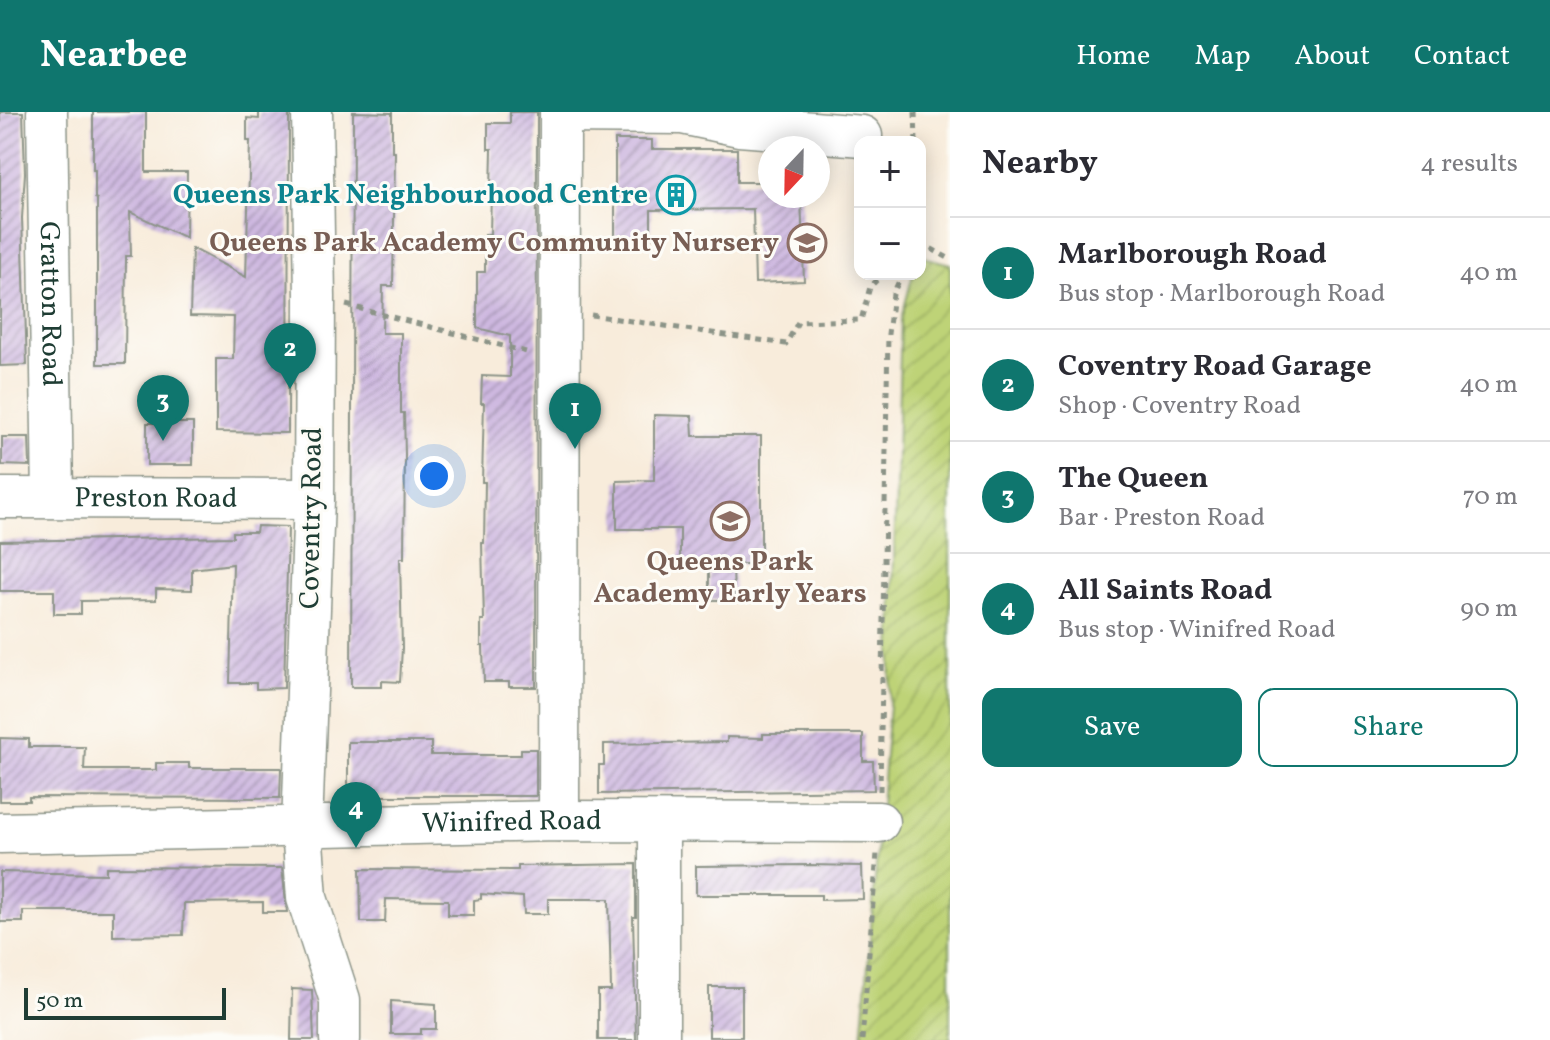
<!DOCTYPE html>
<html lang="en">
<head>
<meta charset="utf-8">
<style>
	:root { --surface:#fff; --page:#f7f7f7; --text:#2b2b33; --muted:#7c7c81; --line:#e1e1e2; --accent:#0f766e }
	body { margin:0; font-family:Vollkorn,serif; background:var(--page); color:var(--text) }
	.controls { position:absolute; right:24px; top:24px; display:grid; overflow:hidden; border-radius:16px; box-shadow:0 4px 20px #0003 }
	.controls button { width:72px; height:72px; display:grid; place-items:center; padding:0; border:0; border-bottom:2px solid var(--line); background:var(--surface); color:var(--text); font:40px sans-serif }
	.compass { position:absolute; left:758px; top:24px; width:72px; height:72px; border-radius:50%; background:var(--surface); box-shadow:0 4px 20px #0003; rotate:202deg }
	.scale { position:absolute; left:24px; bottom:20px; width:202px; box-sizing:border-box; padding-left:8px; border:4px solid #1f3d34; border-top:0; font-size:22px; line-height:28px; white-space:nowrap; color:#1f3d34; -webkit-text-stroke:6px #fdfcf7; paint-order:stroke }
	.you { position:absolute; left:434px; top:364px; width:28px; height:28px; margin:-20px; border:6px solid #fff; border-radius:50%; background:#1a73e8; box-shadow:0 0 0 12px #1a73e833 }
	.badge { display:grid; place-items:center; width:52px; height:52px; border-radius:50%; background:var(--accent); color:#fff; font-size:26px; font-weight:700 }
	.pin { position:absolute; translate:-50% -66px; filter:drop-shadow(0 2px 4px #0008) }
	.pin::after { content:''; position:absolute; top:42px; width:28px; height:24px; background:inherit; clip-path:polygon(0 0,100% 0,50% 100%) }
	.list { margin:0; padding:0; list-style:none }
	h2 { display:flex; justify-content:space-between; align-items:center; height:104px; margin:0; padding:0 32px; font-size:34px }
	h2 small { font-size:26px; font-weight:400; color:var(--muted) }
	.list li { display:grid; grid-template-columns:52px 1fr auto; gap:24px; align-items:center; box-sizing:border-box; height:112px; padding:0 32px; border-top:2px solid var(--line) }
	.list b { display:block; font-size:30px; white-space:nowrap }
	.list p { margin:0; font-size:26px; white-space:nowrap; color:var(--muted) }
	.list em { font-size:26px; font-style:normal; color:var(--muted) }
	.actions { display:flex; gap:16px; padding:24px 32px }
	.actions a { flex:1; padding:18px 0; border:2px solid var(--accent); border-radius:16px; text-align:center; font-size:28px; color:var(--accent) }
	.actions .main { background:var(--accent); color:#fff }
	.map { position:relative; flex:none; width:950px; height:928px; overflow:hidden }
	header { display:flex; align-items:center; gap:48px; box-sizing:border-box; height:112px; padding:0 40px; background:var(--accent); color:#fff }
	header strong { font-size:38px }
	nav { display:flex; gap:44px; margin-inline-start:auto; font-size:28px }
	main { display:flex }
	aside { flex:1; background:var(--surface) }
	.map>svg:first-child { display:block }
	.garden { fill:url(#garden-furrows); stroke:#6e8856; stroke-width:2 }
	.building { fill:url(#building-hatch) }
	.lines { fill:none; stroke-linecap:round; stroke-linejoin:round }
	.minor-casing { stroke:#8c9488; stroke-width:43 }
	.path { stroke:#8c9488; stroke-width:5; stroke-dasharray:6 6; stroke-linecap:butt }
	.minor { stroke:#fff; stroke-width:40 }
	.labels { text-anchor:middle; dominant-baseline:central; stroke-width:6; stroke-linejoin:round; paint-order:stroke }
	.culture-label { font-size:28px; font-weight:bold; fill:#0d838f; stroke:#fdfcf7; text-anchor:end }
	.education-label { font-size:28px; font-weight:bold; fill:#785e54; stroke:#fdfcf7; text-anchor:end }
	.street-label { font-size:28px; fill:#1f3d34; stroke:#fdfcf7 }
</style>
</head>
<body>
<header>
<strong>Nearbee</strong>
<nav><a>Home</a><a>Map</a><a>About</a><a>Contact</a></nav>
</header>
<main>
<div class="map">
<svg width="950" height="928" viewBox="0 0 950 928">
	<defs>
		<pattern id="garden-furrows" width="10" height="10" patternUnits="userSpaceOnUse" patternTransform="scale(2)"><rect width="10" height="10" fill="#bed377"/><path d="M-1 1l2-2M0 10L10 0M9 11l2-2" fill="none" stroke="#a3b668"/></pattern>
		<pattern id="building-hatch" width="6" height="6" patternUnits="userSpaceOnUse" patternTransform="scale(2)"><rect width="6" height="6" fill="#ceb8e0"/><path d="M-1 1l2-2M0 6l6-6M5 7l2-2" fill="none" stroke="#a797b6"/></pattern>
	</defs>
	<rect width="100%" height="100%" fill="#fdfcf7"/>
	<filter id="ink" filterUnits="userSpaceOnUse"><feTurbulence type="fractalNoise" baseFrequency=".0125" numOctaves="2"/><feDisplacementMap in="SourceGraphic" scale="16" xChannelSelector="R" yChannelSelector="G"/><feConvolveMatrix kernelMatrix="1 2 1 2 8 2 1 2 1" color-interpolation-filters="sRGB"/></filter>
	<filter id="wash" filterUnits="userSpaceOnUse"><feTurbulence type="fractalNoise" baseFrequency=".006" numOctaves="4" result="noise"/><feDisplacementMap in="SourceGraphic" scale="32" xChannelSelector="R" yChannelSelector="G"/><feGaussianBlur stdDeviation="1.8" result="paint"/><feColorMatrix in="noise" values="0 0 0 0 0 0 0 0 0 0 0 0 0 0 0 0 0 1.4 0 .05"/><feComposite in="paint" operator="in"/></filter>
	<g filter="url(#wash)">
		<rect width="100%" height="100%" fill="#f8ecdb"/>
		<path class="garden" d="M920,144L950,152V928H862L890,581L901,208L913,162H920Z"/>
		<g id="blocks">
			<path class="building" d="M0,0H23L25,61L22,106L27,253L0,254Z
				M93,0H146V60H187L186,126L130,100L131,144H126L125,252H97V87L95,86V58H93Z
				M259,0H289L288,321L216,320V247H233L234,205L190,204L192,136L246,165L250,29H247V6L259,7Z
				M353,0L392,1V40H395L393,174H383L382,221H401V301H404L405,342L404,446H400L402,536L400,570L382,569V575H351Z
				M510,0H537L536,575H509V570H484L483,534H481V508H484L482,431H484L485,370H482L484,291H481L482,264L510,265V224L477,216V160H485V122H490L492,37H488V11H510Z
				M615,28H652V37H737V70H770V84H801L804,169L755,171L753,97L651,98V126L615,127Z
				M654,303L692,304L693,324H761V452H733L734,488H709V451L680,452V417H617V369L654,368Z
				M147,311H193V353H147Z
				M2,325H29L30,354L2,353Z
				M257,414L288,415L284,576L256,577V571H230L233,452L192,457V478L156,477V488L81,489V502H54V479H0V429L233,425V420H256Z
				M763,622H863V649H873L874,678L599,682V653H604V632L727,630V625L763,626Z
				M0,626L29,627V635H85L84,658H156V651H189V656H281L280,686L29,685V689H0Z
				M348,630H431V643H521V637H536V684H348Z
				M636,752V805H633L636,928H598V879H611L609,787H548V802H524L523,785L481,782V787L474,788V803H448V788L386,787L385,810H361L360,757L518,758V754Z
				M809,753L862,754L863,787L821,788V783H696V754Z
				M106,755L282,756L287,800H263V790L184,791L183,823L113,824V799H23V810H0V760L106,762Z
				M709,875H742V925H709Z
				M292,877L312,878L314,928H291Z
				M391,889L436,892V917H421V922H391Z"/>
		</g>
	</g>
	<g filter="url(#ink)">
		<use href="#blocks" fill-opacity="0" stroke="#8c9488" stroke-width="2"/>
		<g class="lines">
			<defs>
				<g id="minor">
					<path id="s1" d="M47,0L53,385"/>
					<path d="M312,0L315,185L314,387L302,716L307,786L340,888V928"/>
					<path d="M560,1L682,2L739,14L862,24"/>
					<path id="s2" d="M0,386L314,387"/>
					<path d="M559,709L560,0"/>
					<path id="s3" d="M0,721L559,709L879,710"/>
					<path d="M659,928V711"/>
				</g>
			</defs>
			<use href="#minor" class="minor-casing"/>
			<path class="path" d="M915,0L916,30
				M920,116L921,131
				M921,131L950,147
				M346,193L530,241
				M591,203L786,232L798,210L861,208L870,175L883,162
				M880,679L888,222L893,182L902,162
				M862,928L877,741"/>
			<use href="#minor" class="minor"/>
		</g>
	</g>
	<defs>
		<symbol id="building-ring" viewBox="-11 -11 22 22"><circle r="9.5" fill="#fdfcf7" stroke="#0f9aa8" stroke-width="1.5"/><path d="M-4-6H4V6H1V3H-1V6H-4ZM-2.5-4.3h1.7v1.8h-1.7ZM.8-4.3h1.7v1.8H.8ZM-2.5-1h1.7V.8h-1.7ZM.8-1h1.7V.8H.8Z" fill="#0f9aa8"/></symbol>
		<symbol id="school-ring" viewBox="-11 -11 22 22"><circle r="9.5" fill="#fdfcf7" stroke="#8d6e63" stroke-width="1.5"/><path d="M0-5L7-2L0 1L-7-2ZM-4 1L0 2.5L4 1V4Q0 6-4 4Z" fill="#8d6e63"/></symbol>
	</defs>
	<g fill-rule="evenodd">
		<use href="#building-ring" x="654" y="61" width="44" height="44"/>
		<use href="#school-ring" x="785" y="109" width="44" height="44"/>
		<use href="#school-ring" x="708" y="387" width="44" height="44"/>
	</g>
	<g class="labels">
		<g class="culture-label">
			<text x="648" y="83">Queens Park Neighbourhood Centre</text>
		</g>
		<g class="education-label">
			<text x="779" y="131">Queens Park Academy Community Nursery</text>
			<text x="730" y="450" text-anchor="middle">Queens Park<tspan x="730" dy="32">Academy Early Years</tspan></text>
		</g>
		<g class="street-label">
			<text stroke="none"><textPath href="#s1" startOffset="192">Gratton Road</textPath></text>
			<text stroke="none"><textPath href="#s2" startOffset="156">Preston Road</textPath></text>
			<text transform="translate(312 406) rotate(-89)">Coventry Road</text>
			<text stroke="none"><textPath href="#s3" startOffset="512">Winifred Road</textPath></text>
		</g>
	</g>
</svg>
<div class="controls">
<button>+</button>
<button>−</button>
</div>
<svg class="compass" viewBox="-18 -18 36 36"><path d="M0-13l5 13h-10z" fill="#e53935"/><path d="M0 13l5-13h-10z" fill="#7c7c81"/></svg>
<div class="scale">50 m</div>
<div class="you"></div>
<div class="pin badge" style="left:575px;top:337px">1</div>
<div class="pin badge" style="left:290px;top:277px">2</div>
<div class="pin badge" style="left:163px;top:329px">3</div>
<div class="pin badge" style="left:356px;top:736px">4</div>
</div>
<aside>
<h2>Nearby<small>4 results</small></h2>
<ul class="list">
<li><span class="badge">1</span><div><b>Marlborough Road</b><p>Bus stop · Marlborough Road</p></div><em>40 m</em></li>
<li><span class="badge">2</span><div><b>Coventry Road Garage</b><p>Shop · Coventry Road</p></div><em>40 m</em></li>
<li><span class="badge">3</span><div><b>The Queen</b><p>Bar · Preston Road</p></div><em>70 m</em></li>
<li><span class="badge">4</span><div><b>All Saints Road</b><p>Bus stop · Winifred Road</p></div><em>90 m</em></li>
</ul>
<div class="actions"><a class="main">Save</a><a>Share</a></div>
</aside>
</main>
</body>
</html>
